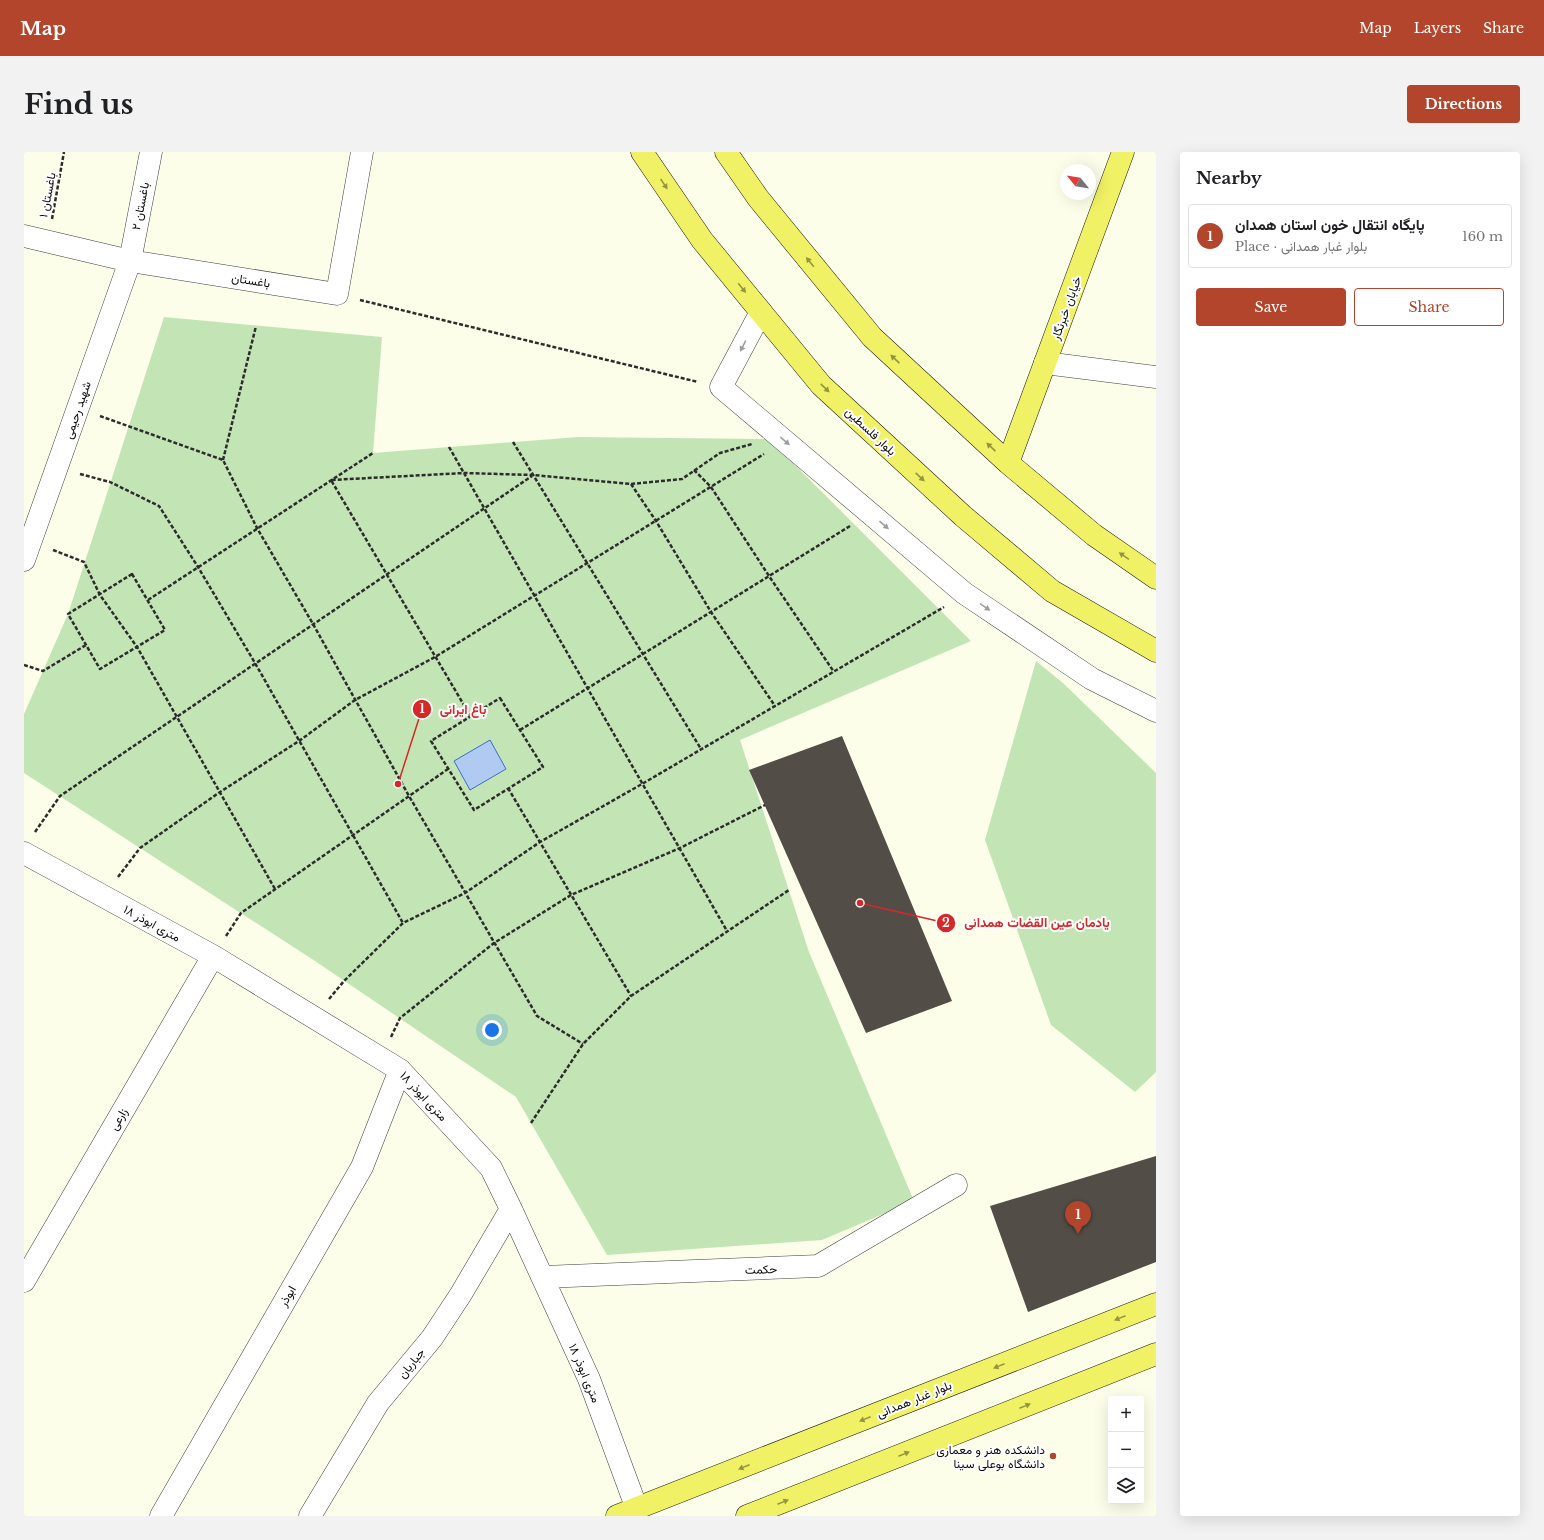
<!DOCTYPE html>
<html lang="en">
<head>
<meta charset="utf-8">
<style>
	:root { --surface:#fff; --page:#f2f2f2; --text:#202124; --muted:#757577; --line:#e0e0e0; --accent:#b2452b }
	body { margin:0; font-family:"Libre Baskerville",Vazirmatn,serif; background:var(--page); color:var(--text) }
	.controls { position:absolute; right:12px; bottom:12px; display:grid; overflow:hidden; border-radius:4px; box-shadow:0 4px 16px #0002 }
	.controls button { width:36px; height:36px; display:grid; place-items:center; padding:0; border:0; border-bottom:1px solid var(--line); background:var(--surface); color:var(--text); font:20px sans-serif }
	.compass { position:absolute; left:1036px; top:12px; width:36px; height:36px; border-radius:50%; background:var(--surface); box-shadow:0 4px 16px #0002; rotate:300deg }
	.you { position:absolute; left:468px; top:878px; width:14px; height:14px; margin:-10px; border:3px solid #fff; border-radius:50%; background:#1a73e8; box-shadow:0 0 0 6px #1a73e833 }
	.badge { display:grid; place-items:center; width:26px; height:26px; border-radius:50%; background:var(--accent); color:#fff; font-size:13px; font-weight:700 }
	.pin { position:absolute; translate:-50% -33px; filter:drop-shadow(0 1px 2px #0008) }
	.pin::after { content:''; position:absolute; top:21px; width:14px; height:12px; background:inherit; clip-path:polygon(0 0,100% 0,50% 100%) }
	.list { margin:0; padding:0; list-style:none }
	h2 { display:flex; justify-content:space-between; align-items:center; height:52px; margin:0; padding:0 16px; font-size:17px }
	h2 small { font-size:13px; font-weight:400; color:var(--muted) }
	.list li { display:grid; grid-template-columns:26px 1fr auto; gap:12px; align-items:center; box-sizing:border-box; height:64px; margin:0 8px 8px; padding:0 8px; border:1px solid var(--line); border-radius:4px }
	.list b { display:block; font-size:15px; white-space:nowrap }
	.list p { margin:0; font-size:13px; white-space:nowrap; color:var(--muted) }
	.list em { font-size:13px; font-style:normal; color:var(--muted) }
	.actions { display:flex; gap:8px; padding:12px 16px }
	.actions a { flex:1; padding:9px 0; border:1px solid var(--accent); border-radius:4px; text-align:center; font-size:14px; color:var(--accent) }
	.actions .main { background:var(--accent); color:#fff }
	.icon { flex:none; width:22px; height:22px; fill:none; stroke:currentColor; stroke-width:2; stroke-linecap:round; stroke-linejoin:round }
	.map { position:relative; flex:none; width:1132px; height:1364px; overflow:hidden; border-radius:4px }
	header { display:flex; align-items:center; gap:24px; box-sizing:border-box; height:56px; padding:0 20px; background:var(--accent); color:#fff }
	header strong { font-size:19px }
	nav { display:flex; gap:22px; margin-inline-start:auto; font-size:14px }
	.intro { display:flex; align-items:center; justify-content:space-between; box-sizing:border-box; height:96px; padding:0 24px }
	h1 { margin:0; font-size:28px }
	.button { padding:10px 18px; border-radius:4px; background:var(--accent); color:#fff; font-size:14px; font-weight:700 }
	main { display:flex; gap:24px; padding:0 24px }
	aside { flex:1; background:var(--surface); border-radius:4px; box-shadow:0 4px 16px #0002 }
	.map>svg:first-child { display:block }
	.green { fill:#c3e5b5 }
	.water { fill:#b0caf2; stroke:#3b6dc5 }
	.building { fill:#524e47 }
	.lines { fill:none; stroke-linecap:round; stroke-linejoin:round }
	.minor-casing { stroke:#3d3d3d; stroke-width:23 }
	.major-casing { stroke:#1b1b1b; stroke-width:23 }
	.path { stroke:#2c2c2c; stroke-width:2.5; stroke-dasharray:4 2; stroke-linecap:butt }
	.minor { stroke:#fff; stroke-width:22 }
	.major { stroke:#f1f165; stroke-width:22 }
	.oneway { fill:#959541 }
	.oneway2 { fill:#9d9d9d }
	.poi-dot { fill:#b2452b; stroke:#fff; stroke-width:1.5 }
	.labels { text-anchor:middle; dominant-baseline:central; stroke-width:4; stroke-linejoin:round; paint-order:stroke }
	.street-label { font-size:12px; fill:#0a0a0a; stroke:#fff }
	.poi-label { font-size:12px; fill:#0a0a0a; stroke:#fff; text-anchor:end }
	.leader { fill:none; stroke:#d62828; stroke-width:1.5 }
	.callout-dot { fill:#d62828; stroke:#fff; stroke-width:1.5 }
	.mark-label { font-size:12px; text-anchor:middle; font-weight:bold; fill:#fff }
	.callout-label { font-size:13px; text-anchor:middle; font-weight:bold; fill:#d62828; stroke:#fff; stroke-width:4; stroke-linejoin:round; paint-order:stroke }
</style>
</head>
<body>
<header>
<strong>Map</strong>
<nav><a>Map</a><a>Layers</a><a>Share</a></nav>
</header>
<div class="intro"><h1>Find us</h1><a class="button">Directions</a></div>
<main>
<div class="map">
<svg width="1132" height="1364" viewBox="0 0 1132 1364">
	<rect width="100%" height="100%" fill="#fdfee9"/>
	<path class="green" d="M140,165L358,185L349,301L554,285L745,287L947,489L716,588L785,800L890,1049L798,1088L583,1103L492,945L291,809L0,621V562L44,462Z
		M1012,509L1039,531L1132,621V920L1111,940L1027,873L961,688Z"/>
	<path class="water" d="M466,588L482,617L446,638L430,609Z"/>
	<path class="building" d="M818,584L928,849L842,881L725,618Z
		M1132,1004V1110L1004,1160L966,1054Z"/>
	<g class="lines">
		<defs>
			<path id="minor" d="M0,84L106,109L313,142L338,0
				M737,160L697,235L940,441L1068,527L1132,559
				M1021,211L1132,225
				M0,408L106,109L127,0
				M0,701L189,804L376,918L467,1016L487,1057L565,1227L613,1357
				M519,1125L794,1114L932,1033
				M0,1129L189,804
				M137,1364L338,1015L376,918
				M286,1364L354,1251L408,1186L437,1142L487,1057"/>
			<path id="major" d="M618,0L678,88L797,233L939,364L1028,439L1132,499
				M702,0L734,46L848,185L984,311L1070,383L1132,426
				M984,311L1099,0
				M593,1364L1132,1152
				M723,1364L1132,1202"/>
		</defs>
		<use href="#minor" class="minor-casing"/>
		<use href="#major" class="major-casing"/>
		<path class="path" d="M28,67L40,0
			M336,148L674,230
			M76,264L199,308L233,376L289,472L385,644L513,864L559,892
			M489,290L677,597
			M425,295L703,779
			M199,308L232,174
			M670,318L687,335L745,424L810,520
			M56,322L86,330L135,354L174,415L231,511L379,771
			M607,332L632,369L687,460L751,554
			M29,398L60,410L76,443L113,495L251,737
			M108,422L141,478L76,517L44,462Z
			M124,448L349,301
			M0,513L19,519L62,493
			M476,546L519,615L450,658L407,589Z
			M447,565L307,328L440,321L509,323L607,332L658,327L696,301L728,292
			M496,578L826,374
			M484,636L607,844
			M11,680L36,644L508,324
			M94,725L116,696L196,640L275,589L331,548L411,505L740,302
			M202,784L217,761L424,617
			M305,847L320,829L379,771L441,741L516,690L618,632L920,455
			M367,885L376,866L470,791L547,743L656,696L741,653
			M507,971L559,892L607,844L765,738"/>
		<use href="#minor" class="minor"/>
		<use href="#major" class="major"/>
	</g>
	<defs><path id="oneway-solid" d="M-6-.8H1V-3.2L6.5 0L1 3.2V.8H-6Z"/></defs>
	<g class="oneway">
		<use href="#oneway-solid" transform="translate(640 32) rotate(56)"/>
		<use href="#oneway-solid" transform="translate(786 110) rotate(-129)"/>
		<use href="#oneway-solid" transform="translate(718 136) rotate(51)"/>
		<use href="#oneway-solid" transform="translate(871 207) rotate(-137)"/>
		<use href="#oneway-solid" transform="translate(801 236) rotate(44)"/>
		<use href="#oneway-solid" transform="translate(967 295) rotate(-137)"/>
		<use href="#oneway-solid" transform="translate(896 325) rotate(43)"/>
		<use href="#oneway-solid" transform="translate(1100 404) rotate(-145)"/>
		<use href="#oneway-solid" transform="translate(1096 1166) rotate(158)"/>
		<use href="#oneway-solid" transform="translate(975 1214) rotate(158)"/>
		<use href="#oneway-solid" transform="translate(1001 1254) rotate(-22)"/>
		<use href="#oneway-solid" transform="translate(841 1267) rotate(158)"/>
		<use href="#oneway-solid" transform="translate(880 1302) rotate(-22)"/>
		<use href="#oneway-solid" transform="translate(720 1315) rotate(158)"/>
		<use href="#oneway-solid" transform="translate(759 1350) rotate(-22)"/>
	</g>
	<g class="oneway2">
		<use href="#oneway-solid" transform="translate(719 194) rotate(118)"/>
		<use href="#oneway-solid" transform="translate(761 289) rotate(40)"/>
		<use href="#oneway-solid" transform="translate(860 373) rotate(40)"/>
		<use href="#oneway-solid" transform="translate(961 455) rotate(34)"/>
	</g>
	<circle class="poi-dot" cx="1029" cy="1304" r="4"/>
	<g class="labels">
		<g class="street-label">
			<text transform="translate(23 43) rotate(-79)">باغستان ۱</text>
			<text transform="translate(116 54) rotate(-79)">باغستان ۲</text>
			<text transform="translate(227 128) rotate(9)">باغستان</text>
			<text transform="translate(1042 156) rotate(-70)">خیابان خبرنگار</text>
			<text transform="translate(53 258) rotate(-71)">شهید رحیمی</text>
			<text transform="translate(847 279) rotate(43)">بلوار فلسطین</text>
			<text transform="translate(128 771) rotate(29)">۱۸ متری ابوذر</text>
			<text transform="translate(400 944) rotate(47)">۱۸ متری ابوذر</text>
			<text transform="translate(94 967) rotate(-60)">زارعی</text>
			<text transform="translate(737 1117) rotate(-2)">حکمت</text>
			<text transform="translate(263 1144) rotate(-60)">ابوذر</text>
			<text transform="translate(387 1211) rotate(-51)">جباریان</text>
			<text transform="translate(561 1221) rotate(67)">۱۸ متری ابوذر</text>
			<text transform="translate(890 1247) rotate(-22)">بلوار غبار همدانی</text>
		</g>
		<g class="poi-label">
			<text x="1021" y="1297">دانشکده هنر و معماری<tspan x="1021" dy="14">دانشگاه بوعلی سینا</tspan></text>
		</g>
	</g>
	<path class="leader" d="M374 632L398 557M836 751L922 771"/>
	<g class="callout-dot">
		<circle cx="374" cy="632" r="4"/>
		<circle cx="836" cy="751" r="4"/>
		<circle cx="398" cy="557" r="10"/>
		<circle cx="922" cy="771" r="10"/>
	</g>
	<g class="mark-label">
		<text x="398" y="561">1</text>
		<text x="922" y="775">2</text>
	</g>
	<g class="callout-label">
		<text x="439" y="562">باغ ایرانی</text>
		<text x="1013" y="775">یادمان عین القضات همدانی</text>
	</g>
</svg>
<div class="controls">
<button>+</button>
<button>−</button>
<button><svg class="icon" aria-label="layers" viewBox="0 0 24 24"><path d="M12 4l9 5-9 5-9-5zM3 14l9 5 9-5"/></svg></button>
</div>
<svg class="compass" viewBox="-18 -18 36 36"><path d="M0-13l5 13h-10z" fill="#e53935"/><path d="M0 13l5-13h-10z" fill="#757577"/></svg>
<div class="you"></div>
<div class="pin badge" style="left:1054px;top:1082px">1</div>
</div>
<aside>
<h2>Nearby<small></small></h2>
<ul class="list">
<li><span class="badge">1</span><div><b>پایگاه انتقال خون استان همدان</b><p>Place · بلوار غبار همدانی</p></div><em>160 m</em></li>
</ul>
<div class="actions"><a class="main">Save</a><a>Share</a></div>
</aside>
</main>
</body>
</html>
